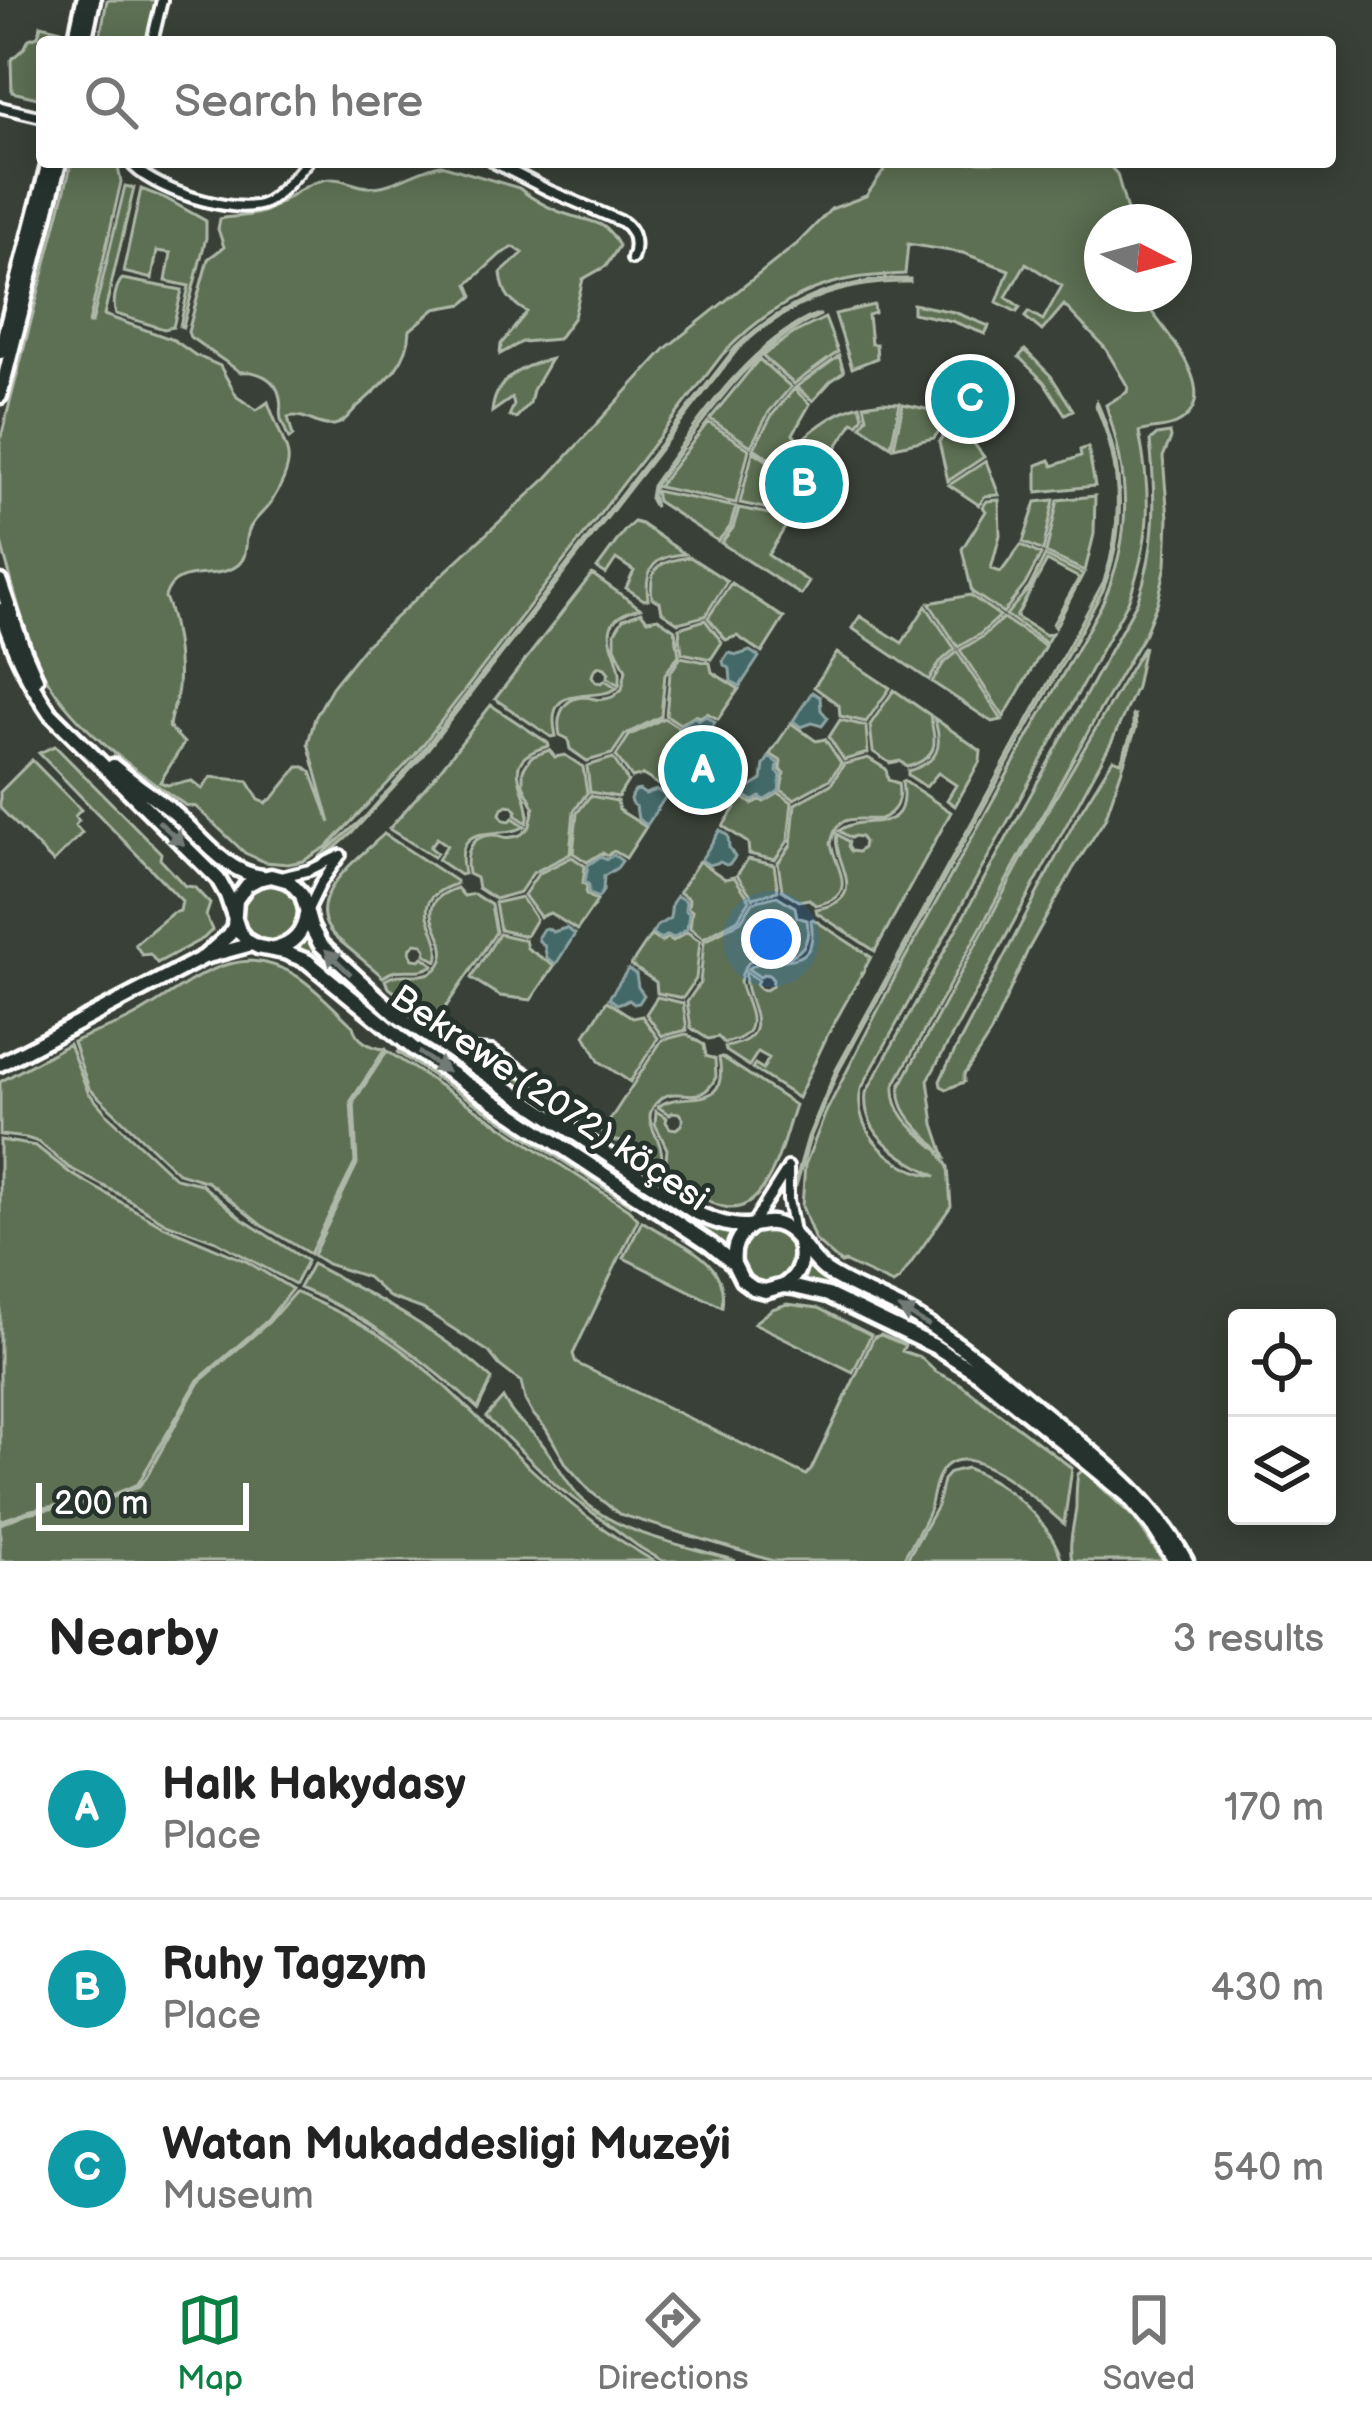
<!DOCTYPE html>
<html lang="en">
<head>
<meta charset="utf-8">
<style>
	:root { --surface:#fff; --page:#f2f2f2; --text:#222; --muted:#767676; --line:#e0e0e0; --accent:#0b8043 }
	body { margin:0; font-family:"Balsamiq Sans",sans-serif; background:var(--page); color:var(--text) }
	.controls { position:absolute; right:36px; bottom:36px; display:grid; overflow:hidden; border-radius:12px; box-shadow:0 6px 30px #0003 }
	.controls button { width:108px; height:108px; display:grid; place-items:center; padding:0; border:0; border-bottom:3px solid var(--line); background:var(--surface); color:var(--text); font:60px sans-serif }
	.compass { position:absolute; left:1084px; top:204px; width:108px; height:108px; border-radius:50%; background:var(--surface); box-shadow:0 6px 30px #0003; rotate:96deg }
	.scale { position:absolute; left:36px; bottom:30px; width:213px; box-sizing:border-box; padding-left:12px; border:6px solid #fff; border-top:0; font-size:33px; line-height:42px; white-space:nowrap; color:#fff; -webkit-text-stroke:9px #26332d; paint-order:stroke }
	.you { position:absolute; left:771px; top:939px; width:42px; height:42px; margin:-30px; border:9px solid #fff; border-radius:50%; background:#1a73e8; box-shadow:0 0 0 18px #1a73e833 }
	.badge { display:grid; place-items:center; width:78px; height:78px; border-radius:50%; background:var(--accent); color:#fff; font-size:39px; font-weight:700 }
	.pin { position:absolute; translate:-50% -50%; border:6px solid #fff; box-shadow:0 3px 12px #0006 }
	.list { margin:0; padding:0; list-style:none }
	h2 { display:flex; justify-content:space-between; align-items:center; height:156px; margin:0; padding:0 48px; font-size:51px }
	h2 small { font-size:39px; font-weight:400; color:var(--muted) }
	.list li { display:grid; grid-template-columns:78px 1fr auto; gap:36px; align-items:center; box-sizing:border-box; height:180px; padding:0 48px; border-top:3px solid var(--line) }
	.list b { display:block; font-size:45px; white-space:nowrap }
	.list p { margin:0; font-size:39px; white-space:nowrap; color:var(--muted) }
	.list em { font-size:39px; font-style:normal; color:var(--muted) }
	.icon { flex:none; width:66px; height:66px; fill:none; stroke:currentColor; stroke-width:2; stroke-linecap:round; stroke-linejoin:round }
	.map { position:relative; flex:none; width:1372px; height:1561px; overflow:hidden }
	.search { position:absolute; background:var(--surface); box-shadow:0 6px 30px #0003; left:36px; right:36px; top:36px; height:132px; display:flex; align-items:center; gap:30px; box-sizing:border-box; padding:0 42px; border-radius:12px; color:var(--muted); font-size:45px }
	.sheet { height:696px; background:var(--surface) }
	nav { display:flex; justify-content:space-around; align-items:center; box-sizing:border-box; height:168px; border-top:3px solid var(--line); background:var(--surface); font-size:33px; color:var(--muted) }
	nav a { display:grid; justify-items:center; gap:6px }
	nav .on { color:var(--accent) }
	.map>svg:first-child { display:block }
	.green { fill:#5d7052; stroke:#aeb8a8; stroke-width:3 }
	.water { fill:#436867; stroke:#8ea4a4; stroke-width:3 }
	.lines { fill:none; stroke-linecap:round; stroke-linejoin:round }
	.street-casing { stroke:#fff; stroke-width:16 }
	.secondary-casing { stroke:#fff; stroke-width:21 }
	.street { stroke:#26332d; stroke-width:8 }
	.secondary { stroke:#26332d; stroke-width:12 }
	.oneway { fill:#727a76 }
	.labels { text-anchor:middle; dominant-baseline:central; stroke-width:10; stroke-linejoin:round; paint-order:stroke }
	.street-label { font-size:36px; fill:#fff; stroke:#26332d }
</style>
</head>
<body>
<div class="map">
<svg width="1372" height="1561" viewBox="0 0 1372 1561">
	<rect width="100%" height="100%" fill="#394037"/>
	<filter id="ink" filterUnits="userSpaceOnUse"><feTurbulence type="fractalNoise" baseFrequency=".00833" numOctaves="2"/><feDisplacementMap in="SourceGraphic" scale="24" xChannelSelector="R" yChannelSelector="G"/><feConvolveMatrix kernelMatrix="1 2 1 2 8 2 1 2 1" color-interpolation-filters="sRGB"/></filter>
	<g filter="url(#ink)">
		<path class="green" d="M107,0H159L150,42H99Z
			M41,25L61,30V42H42V99L12,92L11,60L25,47L29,39L38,36Z
			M72,162H117L121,182L89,323H92L125,186L134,188L104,315L174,340L195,355L220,366L237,397L257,410L268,402C271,413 288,448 288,456C290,469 279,490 272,501C266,511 254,518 249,530C244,543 249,556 238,565C214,583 175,563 165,597C175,621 180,661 178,687C177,702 170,713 169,727L184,743L160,782L167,785L192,781L202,789L211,777L248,781L259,800L266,803L274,797L298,767H305L311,772L330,823L308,743L315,718L332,687L366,645L548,477L666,348L797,244L831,209L866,196L890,162H1106L1117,174L1130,222H1102V294H1139C1156,322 1231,396 1176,424C1165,429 1150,428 1139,432C1152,498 1151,538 1128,602L861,1089C851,1133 897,1172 936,1176C904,1159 861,1137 866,1093L1137,602C1157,548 1156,497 1150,441L1157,435L1170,433L1171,438L1163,457L1168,518L1166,565L1158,601L1145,633L1101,708L894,1086C892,1117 921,1134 941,1153C926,1132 896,1116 900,1086L1047,812L1144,646L1136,687L1112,741L928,1080L934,1124L945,1157L941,1155L948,1167L951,1206L899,1280L893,1284L845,1262L841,1263L815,1240L802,1206L805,1165L826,1112L899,969L1102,604C1134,534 1129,476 1106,405L1127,392L1128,387L1105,348L1064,305L1042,331L1025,317L1029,312L1043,320L1062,286L1026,263L1006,297L1020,307L1017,312L997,302L1009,270L963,253L908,244L905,274C889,275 872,275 856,278C803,286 758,317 722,355L415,755L328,846L303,861L288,864L265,862L245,853L196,807L185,805C133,769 65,722 38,662C23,628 14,589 4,554L0,538V441Z
			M441,165L519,188C533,200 554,211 572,216C596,223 606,221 619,246L606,266L583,279L574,317L558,339L522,342L500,354L501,344L527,312C510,302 503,294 501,273L523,253L514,247L501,254L468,284L473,296L463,304L435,309L410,330C409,365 381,385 357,407C349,414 345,423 334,425C318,428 305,412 288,417L293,436L289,439C288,437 282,421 281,419C279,408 282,410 280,398C277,379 258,370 240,372L190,337L188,332L208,259L224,247L218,229L220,219C234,215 251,218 266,211C286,201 300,186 323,180C342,176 352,186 369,187C393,188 417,169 441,165Z
			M141,189L165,198L206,221V238L183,327L180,326L189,286L166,281L171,253L157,251L152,279L123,272Z
			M122,279L182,290L173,327L164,329L116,314C112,305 115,287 122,279Z
			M891,279H910V282C842,281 786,303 737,350L420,759L351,834L318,863L316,860L367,815L418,757L735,348C779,306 829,283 891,279Z
			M913,304L954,312L989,326L985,334L952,321L913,313Z
			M874,305L875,313L868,315L871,344H876L877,358L852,368L835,314Z
			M815,315H821C746,348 704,422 656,484L652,494L655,507L650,498L652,486C695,426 746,345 815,315Z
			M825,318L838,352L794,384L762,356L794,333Z
			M1025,350L1051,376L1073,410L1065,414L1044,382L1019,357Z
			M839,356L844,372L831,381L813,401L796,387Z
			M551,359L533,390L530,403L516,418L509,416L514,405L512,398L492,412C495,379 521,366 551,359Z
			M759,359L791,387L769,412L751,446L710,419Z
			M794,389L810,404L793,434L799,442C818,425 836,412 860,405L863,416L858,424L853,422L828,460L785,469L754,448L772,415Z
			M882,402L900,403L891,446L861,426L867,417L864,405Z
			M1097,402C1124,463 1127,527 1103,590L838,1072L810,1138L796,1186H794L808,1137L836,1070L1104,581C1124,522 1121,462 1096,406Z
			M903,404L926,409L947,420L934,438L894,447Z
			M708,422L749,449L736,503L658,487Z
			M952,423L972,441L984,457L948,481L939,442Z
			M1088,447L1095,486L1037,492V465L1050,460L1053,466L1081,456L1080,450Z
			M753,451L784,472L792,514L740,503Z
			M986,461L999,495L985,496L979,505L949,485Z
			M655,491L736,507L730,527L718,541L657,501Z
			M1095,496L1094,534L1085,571L1046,553L1058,500Z
			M999,500L1000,535L991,569L1001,572L1021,545L1041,555L1025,585L1003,613L972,592L962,549L986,511L983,507L987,501Z
			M1054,500L1043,551L1023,542L1036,502Z
			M739,508L791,518L768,555L809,582L801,595L721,543L733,528Z
			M634,522L641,524L685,554C654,556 644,568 648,599L644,600L626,588L634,571L616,559L606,574L597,568L625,530Z
			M1045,556L1083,574L1055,628L1053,624L1079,578L1047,561L1016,617L1046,635L1052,633L1046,643L1006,615L1029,588Z
			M690,557L727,581L705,616L678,623L662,612L660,602L652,598C648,564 661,562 690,557Z
			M592,574L640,608C582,623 628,655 619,685L607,677L609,673L605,668L599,666L594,670L592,676L596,682L602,683L605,680L617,688C594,704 543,679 556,736L551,737L495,699Z
			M731,583L784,618L762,653L737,636L726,640L708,618Z
			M970,595L1000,616L980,634L958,647L929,603Z
			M926,606L955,649L940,662L929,680L852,628L860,616L902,643Z
			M641,612L647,620L658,618L675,630L679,655L665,674L661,716L625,735L612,754L587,761L570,749L568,739L560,735C556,718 562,698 583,697C593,697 595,701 604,699C614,698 615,695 622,689L626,670L615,647V632L623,619Z
			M1003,618L1045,646L1004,717L960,650L982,637Z
			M705,620L722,642L711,659L682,653L679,628Z
			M957,652L1002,720L992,722L932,682L943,664Z
			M837,653L890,688L866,722L840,716L839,705L814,687Z
			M681,657L710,663L712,672L739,689L718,719L707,713L700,717L695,715L680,724L666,715L670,673Z
			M894,690L930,715C936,744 940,757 907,767L900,761L890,763L873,752L870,725Z
			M491,705L548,743L549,746C490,761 536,793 527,823L515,815L517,811L513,806L507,805L502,808L500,814L504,820L510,821L513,818L525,826C501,842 452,816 464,874L460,875L438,860L447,845L437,838L430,847L437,853L434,857L389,829L436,775Z
			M1133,715H1135L1136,728L1105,819L1073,869L1028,950L990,1034L964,1075V1082L947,1089L941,1086L940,1081L946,1068L1076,819L1113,759L1121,762L1133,729Z
			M664,718L678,727L676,744L680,747V756L690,763L669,791L643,775L632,778L616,756L629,736Z
			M934,718L981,751L980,761L955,806L947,800L956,785L938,773L926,787L908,775V771C938,762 944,748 934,718Z
			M840,720L866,726L868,753L844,760L829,737Z
			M791,723L816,741L825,739L841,763L830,779L794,799L781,790L784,773L780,770L781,761L770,754Z
			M55,746L161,853L160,859L185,886L194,887L210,904L206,916L212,930L204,938L157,963L150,954L142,955L135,944L172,913L180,911L182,901L39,753Z
			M549,750L555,757L565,755L583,767L587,793L574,811L570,854L533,873L520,892L495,899L478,888L476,878L468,874C465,856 469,836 491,835C503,834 501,839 512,837C522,836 523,833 530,826L534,807L523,785V770L531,757Z
			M613,758L628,781L618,797L590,792L587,766Z
			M868,758L886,769L888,780L898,783C901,800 897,812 880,819C856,821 837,811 831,844C837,870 860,897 815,905L809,899L799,901L782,890L778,863L791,845L795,804L831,784L844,764Z
			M32,760L81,810L75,816L79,821L75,825L82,833L53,862L0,808V792Z
			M904,781L951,812L875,951L817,913L816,909C874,899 831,861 837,834L849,842L848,846L851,851L858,852L863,848L864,842L860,837L854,836L851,838L839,831C863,811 911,841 902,782Z
			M779,793L792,802L788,841L775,860L749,854L748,843L723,826L742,797L752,804L760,800L764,802Z
			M590,796L617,801L619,810L646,827L626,858L614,851L607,855L602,853L587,862L573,853L577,813Z
			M384,834L456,881V884C399,903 446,930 437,961L425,954L426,950L423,944L416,943L411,947L410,953L413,959L420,960L423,957L434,965C415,977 402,963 383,977C368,964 353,952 339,940C294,903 359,858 384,834Z
			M572,857L585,866L583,883L587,886L586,894L597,901L577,930L550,913L540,917L524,895L538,874Z
			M748,859L774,865L778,891L753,898L737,875Z
			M699,861L725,879L734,877L750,900L738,919L703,938L690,928L692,911L688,908L689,899L679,892Z
			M243 913a27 27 0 1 1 54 0a27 27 0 1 1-54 0Z
			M457,888L464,896L474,894L491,905L496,932L435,1023L388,987L385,980C404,968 424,983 438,967C461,939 400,907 457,888Z
			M777,896L795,907L797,917L807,920C810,938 806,950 789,957C765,960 746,949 740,982C746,1008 769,1035 724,1043L718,1037L708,1039L691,1028L687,1002L700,983L704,941L741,921L753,902Z
			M521,897L536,919L526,936L500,930L495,903Z
			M813,919L871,957L827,1036L798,1098L752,1068L755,1064L763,1069L769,1058L758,1052L749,1066L726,1051L725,1047C783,1037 740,1000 746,972L758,980L756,984L760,989L766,990L772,986L773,980L769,975L763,974L760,977L748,969C772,949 820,979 811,920Z
			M687,932L700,941L696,979L683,998L657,993L656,982L631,965L651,935L661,942L668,938L673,941Z
			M499,934L525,940L527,948L554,966L531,1000L500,996L471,978Z
			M308,936L329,964L392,1020L681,1212L708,1225L732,1230L725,1246L411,1039L322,963L297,947Z
			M251,961C298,964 320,996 353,1026C356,1040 371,1048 385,1049L351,1101L355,1163L310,1254L261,1225L208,1182L178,1173L89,1088L73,1042C90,1033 108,1029 125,1021C168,1001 202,962 251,961Z
			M657,997L683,1003L687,1030L662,1036L646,1014Z
			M607,1001L633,1018L642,1016L658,1038L630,1082L599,1061L585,1035Z
			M686,1034L704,1045L706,1056L715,1059L716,1077C700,1111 678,1082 658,1101C636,1122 667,1137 661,1164L626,1142L615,1141L602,1132L662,1040Z
			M69,1044L88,1092L108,1115L175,1178L201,1184L242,1219L307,1261L295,1284L216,1241L166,1223L124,1197L68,1167L39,1142L26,1138L0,1135V1082Z
			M387,1051L628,1209L638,1219L573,1354L576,1363L806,1475L811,1470L874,1337L881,1335L905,1345L902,1351L920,1357L936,1372L959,1383L1072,1468L1064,1524C1043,1506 973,1438 945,1467C934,1479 934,1497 929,1511C922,1529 911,1545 902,1561H773L619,1514L591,1492L567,1465L546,1429L532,1413L525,1400L521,1382L500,1366L489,1352L423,1309L389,1297L367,1277L327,1264L313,1255L357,1164L354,1101Z
			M399,1051L631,1202L630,1205L412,1062L398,1053Z
			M478,1055L486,1057L555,1102L560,1112L474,1056Z
			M722,1057L795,1105C782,1141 766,1232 711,1202C696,1194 680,1180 665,1171L667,1149L655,1124L656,1111L667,1118L666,1122L670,1128L676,1129L681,1125L683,1119L679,1113L673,1112L670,1115L658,1107C681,1087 730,1116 719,1058Z
			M0,1140L36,1146L70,1173L163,1226L246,1261L292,1289L267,1321L198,1380L138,1484L108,1497L31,1510L0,1521Z
			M642,1221C676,1244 729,1256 722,1307L624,1258Z
			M740 1256a26 26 0 1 1 52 0a26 26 0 1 1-52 0Z
			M312,1264C375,1297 440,1330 492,1379L478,1409C425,1360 367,1315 299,1288Z
			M809,1267L826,1280L904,1320L824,1286L803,1282Z
			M295,1292C331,1308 367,1325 400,1349C447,1384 486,1428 529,1467C567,1503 608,1535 654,1561H0V1524L27,1513L109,1499L138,1487L146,1478L199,1382L269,1322Z
			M787,1304L818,1308L871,1335L853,1372L754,1323L772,1309Z
			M503,1398C514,1420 525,1424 540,1441C554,1458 564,1479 579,1496C615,1535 688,1545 736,1561H663L639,1547L558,1487L486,1417Z
			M967,1468C1004,1482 1051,1521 1062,1561H906L937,1506L943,1480L950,1472Z
			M1083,1470L1135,1519L1163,1561H1072C1068,1542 1074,1526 1076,1507C1076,1495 1076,1485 1078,1474Z"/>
		<path class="water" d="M750,651L759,657L740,686L731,681L730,669L724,665L723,661L728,653L738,655Z
			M812,692L820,697L821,710L828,718L822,726L812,723L801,727L793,721Z
			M706,716L715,722L710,729L697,737L696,752L691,759L682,754V746L678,743L680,726L694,717L699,720Z
			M769,757L778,763L777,772L781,775L779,791L765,800L760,797L753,801L744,795L749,788L762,780L764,765Z
			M639,790L645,794L657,790L666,796L647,825L638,819L636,807L631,803L630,799L635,791Z
			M720,830L728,836L729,848L735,857L730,864L726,865L720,862L709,865L701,860Z
			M614,855L622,861L617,868L604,876L603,891L598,898L589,893V885L585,882L588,865L601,856L606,859Z
			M677,896L686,901L685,910L689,913L687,929L673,938L668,935L661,939L652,933L657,926L670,918L672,903Z
			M547,928L553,932L566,928L575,934L556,964L547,958L544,945L539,941L538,937L543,929Z
			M628,969L636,974L638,987L644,995L639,1003L634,1004L629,1000L617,1004L609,998Z"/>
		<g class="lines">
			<defs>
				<path id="street" d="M152,42L162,0
					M0,107L42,117
					M130,162C148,188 235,217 265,203C281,194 295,175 307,162
					M493,162L548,190L623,222C635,231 637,245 632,259
					M281,877L310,870L341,855
					M308,910L321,883L340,856
					M450,1049L492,1051L560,1096L573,1128
					M788,1167V1200L795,1237
					M751,1226L788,1168"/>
				<path id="secondary" d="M75,42L84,0
					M84,42L93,0
					M0,352L49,162
					M0,396L59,162
					M0,582L23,649L36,679
					M0,610C13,648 27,680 50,713L218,879L227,895L239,931L247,941L258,947L284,952L307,961L413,1048L711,1245L734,1264L742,1280L753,1288L765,1291L783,1286L794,1287L828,1295L934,1346L979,1374L1127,1495L1153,1526L1175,1561
					M113,766C132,782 153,796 173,812C200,835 225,873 263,877
					M274,949C293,945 304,933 306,914
					M204,957L229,935L234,927L236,900L247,885L258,879L271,876L289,881L302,895L311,927L320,944L398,1016L694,1212C710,1219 729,1227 747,1226C759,1225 769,1219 782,1226C799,1234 809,1259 826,1271C854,1290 888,1300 916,1317C961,1344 1001,1378 1041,1411C1098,1458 1150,1495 1186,1561
					M0,1064L204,957L252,944
					M734,1264C732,1247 737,1236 751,1226
					M783,1286C798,1276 804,1262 799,1244"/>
			</defs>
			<use href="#street" class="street-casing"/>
			<use href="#secondary" class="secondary-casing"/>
			<use href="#street" class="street"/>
			<use href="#secondary" class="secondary"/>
		</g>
		<defs><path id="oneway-solid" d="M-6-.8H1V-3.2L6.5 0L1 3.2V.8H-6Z" transform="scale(3)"/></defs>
		<g class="oneway">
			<use href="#oneway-solid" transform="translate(171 833) rotate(43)"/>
			<use href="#oneway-solid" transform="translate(338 962) rotate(-136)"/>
			<use href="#oneway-solid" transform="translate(433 1062) rotate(34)"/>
			<use href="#oneway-solid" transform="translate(914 1317) rotate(-150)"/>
		</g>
	</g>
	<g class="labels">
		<g class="street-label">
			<text transform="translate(549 1099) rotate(34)">Bekrewe (2072) köçesi</text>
		</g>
	</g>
</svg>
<div class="controls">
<button><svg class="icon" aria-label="locate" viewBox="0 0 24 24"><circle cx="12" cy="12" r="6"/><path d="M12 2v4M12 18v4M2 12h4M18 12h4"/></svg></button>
<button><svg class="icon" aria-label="layers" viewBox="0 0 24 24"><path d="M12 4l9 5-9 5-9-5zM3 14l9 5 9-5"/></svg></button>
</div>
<svg class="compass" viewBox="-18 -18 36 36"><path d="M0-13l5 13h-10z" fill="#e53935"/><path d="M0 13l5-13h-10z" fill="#767676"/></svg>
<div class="scale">200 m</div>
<div class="you"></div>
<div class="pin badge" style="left:703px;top:770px;background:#0f9aa8">A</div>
<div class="pin badge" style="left:804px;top:484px;background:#0f9aa8">B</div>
<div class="pin badge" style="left:970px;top:399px;background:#0f9aa8">C</div>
<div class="search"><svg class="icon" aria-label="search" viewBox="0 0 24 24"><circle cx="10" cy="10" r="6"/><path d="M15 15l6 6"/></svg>Search here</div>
</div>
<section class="sheet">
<h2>Nearby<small>3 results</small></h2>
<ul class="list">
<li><span class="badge" style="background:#0f9aa8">A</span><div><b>Halk Hakydasy</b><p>Place</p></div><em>170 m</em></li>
<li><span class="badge" style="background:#0f9aa8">B</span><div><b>Ruhy Tagzym</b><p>Place</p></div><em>430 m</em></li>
<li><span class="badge" style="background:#0f9aa8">C</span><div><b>Watan Mukaddesligi Muzeýi</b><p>Museum</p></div><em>540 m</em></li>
</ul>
</section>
<nav>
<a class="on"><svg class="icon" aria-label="map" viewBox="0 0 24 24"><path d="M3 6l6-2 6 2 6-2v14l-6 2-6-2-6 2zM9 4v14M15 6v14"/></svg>Map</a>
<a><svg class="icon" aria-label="directions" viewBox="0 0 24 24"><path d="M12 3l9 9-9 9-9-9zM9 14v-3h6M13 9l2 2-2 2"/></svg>Directions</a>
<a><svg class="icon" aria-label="saved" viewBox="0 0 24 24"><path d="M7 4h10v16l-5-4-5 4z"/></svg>Saved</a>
</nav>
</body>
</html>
